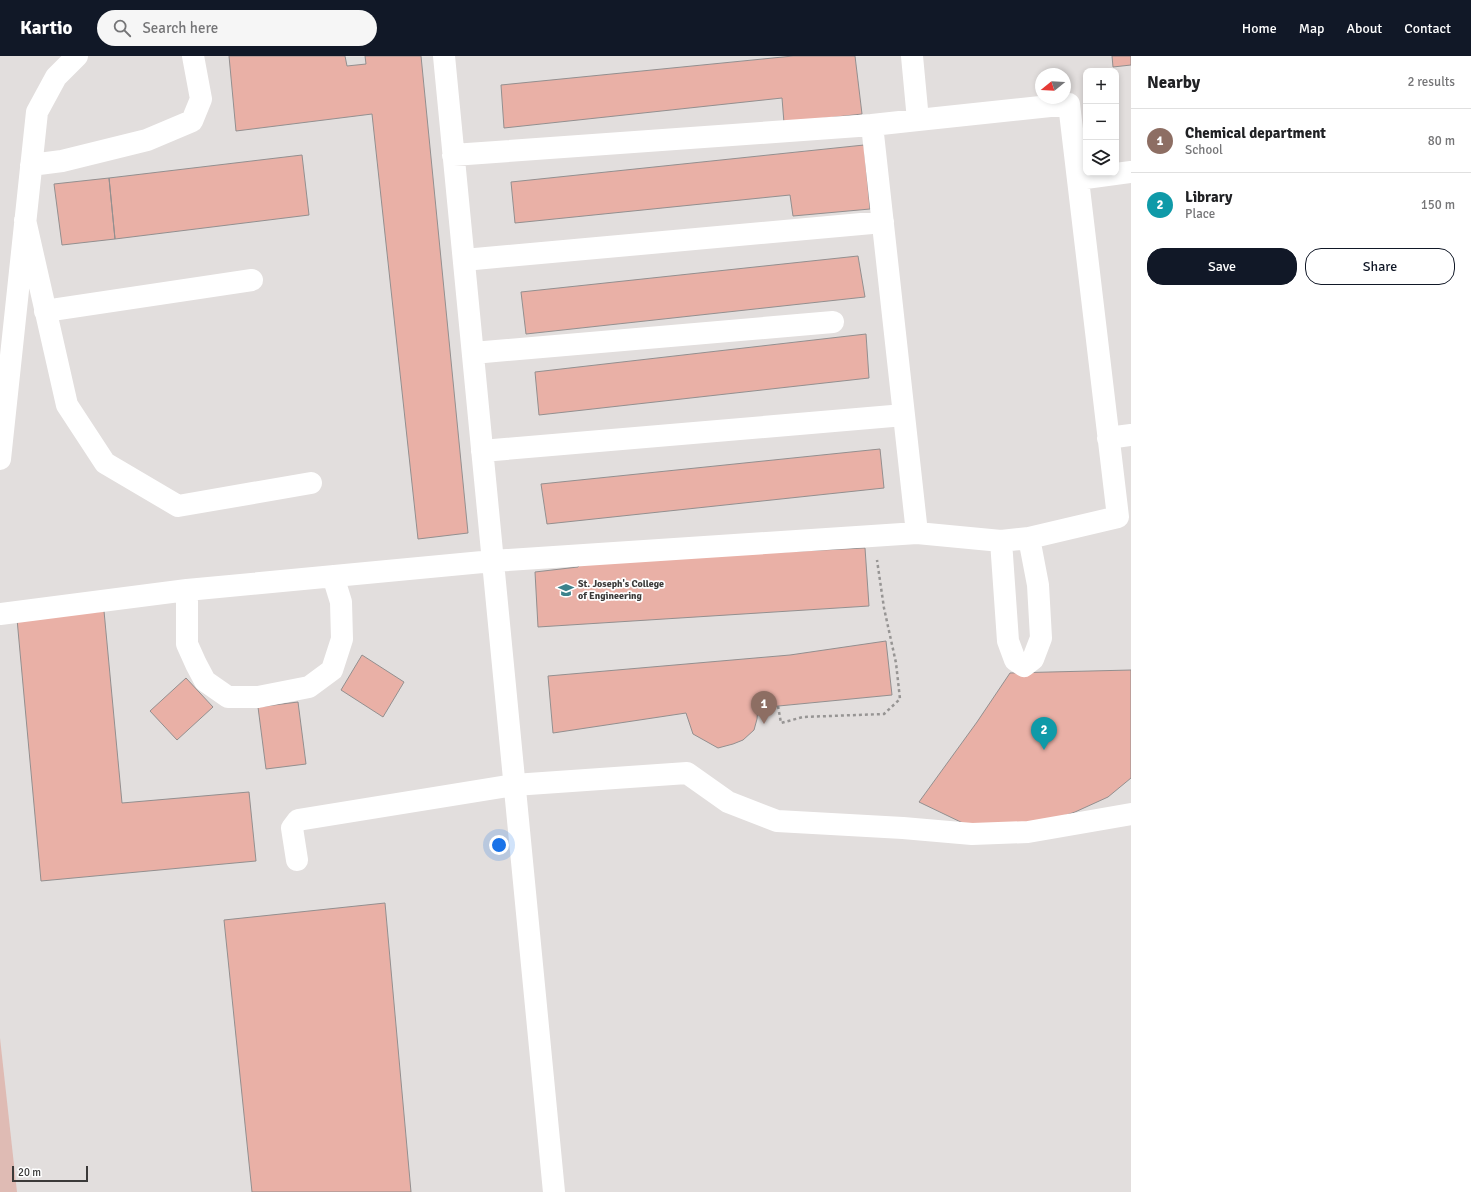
<!DOCTYPE html>
<html lang="en">
<head>
<meta charset="utf-8">
<style>
	:root { --surface:#fff; --page:#f6f6f6; --text:#202124; --muted:#757577; --line:#e0e0e0; --accent:#111827 }
	body { margin:0; font-family:Signika,sans-serif; background:var(--page); color:var(--text) }
	.controls { position:absolute; right:12px; top:12px; display:grid; overflow:hidden; border-radius:8px; box-shadow:0 2px 6px #0003 }
	.controls button { width:36px; height:36px; display:grid; place-items:center; padding:0; border:0; border-bottom:1px solid var(--line); background:var(--surface); color:var(--text); font:20px sans-serif }
	.compass { position:absolute; left:1035px; top:12px; width:36px; height:36px; border-radius:50%; background:var(--surface); box-shadow:0 2px 6px #0003; rotate:252deg }
	.scale { position:absolute; left:12px; bottom:10px; width:76px; box-sizing:border-box; padding-left:4px; border:2px solid #3b3a39; border-top:0; font-size:11px; line-height:14px; white-space:nowrap; color:#3b3a39; -webkit-text-stroke:3px #fff; paint-order:stroke }
	.you { position:absolute; left:499px; top:789px; width:14px; height:14px; margin:-10px; border:3px solid #fff; border-radius:50%; background:#1a73e8; box-shadow:0 0 0 6px #1a73e833 }
	.badge { display:grid; place-items:center; width:26px; height:26px; border-radius:50%; background:var(--accent); color:#fff; font-size:13px; font-weight:700 }
	.pin { position:absolute; translate:-50% -33px; filter:drop-shadow(0 1px 2px #0008) }
	.pin::after { content:''; position:absolute; top:21px; width:14px; height:12px; background:inherit; clip-path:polygon(0 0,100% 0,50% 100%) }
	.list { margin:0; padding:0; list-style:none }
	h2 { display:flex; justify-content:space-between; align-items:center; height:52px; margin:0; padding:0 16px; font-size:17px }
	h2 small { font-size:13px; font-weight:400; color:var(--muted) }
	.list li { display:grid; grid-template-columns:26px 1fr auto; gap:12px; align-items:center; box-sizing:border-box; height:64px; padding:0 16px; border-top:1px solid var(--line) }
	.list b { display:block; font-size:15px; white-space:nowrap }
	.list p { margin:0; font-size:13px; white-space:nowrap; color:var(--muted) }
	.list em { font-size:13px; font-style:normal; color:var(--muted) }
	.actions { display:flex; gap:8px; padding:12px 16px }
	.actions a { flex:1; padding:9px 0; border:1px solid var(--accent); border-radius:16px; text-align:center; font-size:14px; color:var(--accent) }
	.actions .main { background:var(--accent); color:#fff }
	.icon { flex:none; width:22px; height:22px; fill:none; stroke:currentColor; stroke-width:2; stroke-linecap:round; stroke-linejoin:round }
	.map { position:relative; flex:none; width:1131px; height:1136px; overflow:hidden }
	header { display:flex; align-items:center; gap:24px; box-sizing:border-box; height:56px; padding:0 20px; background:var(--accent); color:#fff }
	header strong { font-size:19px }
	nav { display:flex; gap:22px; margin-inline-start:auto; font-size:14px }
	.search { width:280px; height:36px; background:var(--page); display:flex; align-items:center; gap:10px; box-sizing:border-box; padding:0 14px; border-radius:22px; color:var(--muted); font-size:15px }
	main { display:flex }
	aside { flex:1; background:var(--surface) }
	.map>svg:first-child { display:block }
	.green { fill:#dfbbb4 }
	.building { fill:#e9b0a6; stroke:#938f8f }
	.lines { fill:none; stroke-linecap:round; stroke-linejoin:round }
	.path { stroke:#979594; stroke-width:2.5; stroke-dasharray:3 3; stroke-linecap:butt }
	.minor { stroke:#fff; stroke-width:22 }
	.labels { text-anchor:middle; dominant-baseline:central; stroke-width:3.5; stroke-linejoin:round; paint-order:stroke }
	.poi-label { font-size:10px; font-weight:bold; fill:#3b3a39; stroke:#fff; text-anchor:start }
</style>
</head>
<body>
<header>
<strong>Kartio</strong>
<div class="search"><svg class="icon" aria-label="search" viewBox="0 0 24 24"><circle cx="10" cy="10" r="6"/><path d="M15 15l6 6"/></svg>Search here</div>
<nav><a>Home</a><a>Map</a><a>About</a><a>Contact</a></nav>
</header>
<main>
<div class="map">
<svg width="1131" height="1136" viewBox="0 0 1131 1136">
	<rect width="100%" height="100%" fill="#e2dedd"/>
	<path class="green" d="M0,982L17,1136H0Z"/>
	<path class="building" d="M229,0H345L347,10L366,8L365,0H421L468,477L418,483L372,58L236,75Z
		M793,0H855L862,58L784,67L782,42L504,72L501,29Z
		M1112,0H1131V9L1113,11Z
		M864,89L870,153L793,160L790,139L515,167L511,126Z
		M302,99L309,159L115,183L109,122Z
		M109,122L115,183L62,189L54,128Z
		M858,200L865,241L526,278L521,236Z
		M866,278L869,322L539,359L535,316Z
		M880,393L884,432L547,468L541,428Z
		M865,492L869,550L538,571L535,516L578,511L582,505Z
		M104,555L122,747L249,736L256,805L41,825L17,563Z
		M886,585L892,639L758,652L757,663L754,674L743,684L733,688L718,692L693,678L686,657L553,677L548,620L790,599Z
		M362,599L404,626L383,661L341,634Z
		M1131,614V722L1108,741L1075,756L1035,770L967,769L919,746L977,666L1010,617Z
		M186,622L213,651L177,684L150,655Z
		M298,646L306,708L266,713L258,651Z
		M385,847L411,1136H252L224,864Z"/>
	<g class="lines">
		<path class="path" d="M778,650L781,667L803,661L884,658L900,643L896,607L884,552L877,504"/>
		<path class="minor" d="M444,0L554,1136
			M912,0L918,64L1069,48L1118,461L1029,482L1001,485L917,477L872,69L918,64
			M453,99L872,69
			M31,109L62,105L147,84L192,65L201,43L193,0
			M1078,123L1131,116
			M25,164L67,349L105,407L178,450L311,427
			M464,204L883,166
			M45,255L252,224
			M473,297L833,266
			M1108,382L1131,379
			M482,395L904,359
			M0,403L37,56L56,21L77,0
			M1001,485L1008,585L1015,604L1024,610L1033,603L1041,582L1038,529L1029,482
			M333,520L341,546L342,583L332,614L309,631L258,641H228L205,625L196,608L187,588V534L493,505L917,477
			M0,558L187,534
			M297,804L292,772L298,764L514,729L687,717L728,746L777,765L903,772L972,778L1028,776L1131,758"/>
	</g>
	<defs>
		<symbol id="university-bare" viewBox="-9 -9 18 18"><path d="M0-5L7-2L0 1L-7-2ZM-4 1L0 2.5L4 1V4Q0 6-4 4Z" fill="#3c828c" stroke="#fff" stroke-width="2.5" paint-order="stroke"/></symbol>
	</defs>
	<g fill-rule="evenodd">
		<use href="#university-bare" x="555" y="523" width="22" height="22"/>
	</g>
	<g class="labels">
		<g class="poi-label">
			<text x="578" y="528">St. Joseph's College<tspan x="578" dy="12">of Engineering</tspan></text>
		</g>
	</g>
</svg>
<div class="controls">
<button>+</button>
<button>−</button>
<button><svg class="icon" aria-label="layers" viewBox="0 0 24 24"><path d="M12 4l9 5-9 5-9-5zM3 14l9 5 9-5"/></svg></button>
</div>
<svg class="compass" viewBox="-18 -18 36 36"><path d="M0-13l5 13h-10z" fill="#e53935"/><path d="M0 13l5-13h-10z" fill="#757577"/></svg>
<div class="scale">20 m</div>
<div class="you"></div>
<div class="pin badge" style="left:764px;top:668px;background:#8d6e63">1</div>
<div class="pin badge" style="left:1044px;top:694px;background:#0f9aa8">2</div>
</div>
<aside>
<h2>Nearby<small>2 results</small></h2>
<ul class="list">
<li><span class="badge" style="background:#8d6e63">1</span><div><b>Chemical department</b><p>School</p></div><em>80 m</em></li>
<li><span class="badge" style="background:#0f9aa8">2</span><div><b>Library</b><p>Place</p></div><em>150 m</em></li>
</ul>
<div class="actions"><a class="main">Save</a><a>Share</a></div>
</aside>
</main>
</body>
</html>
